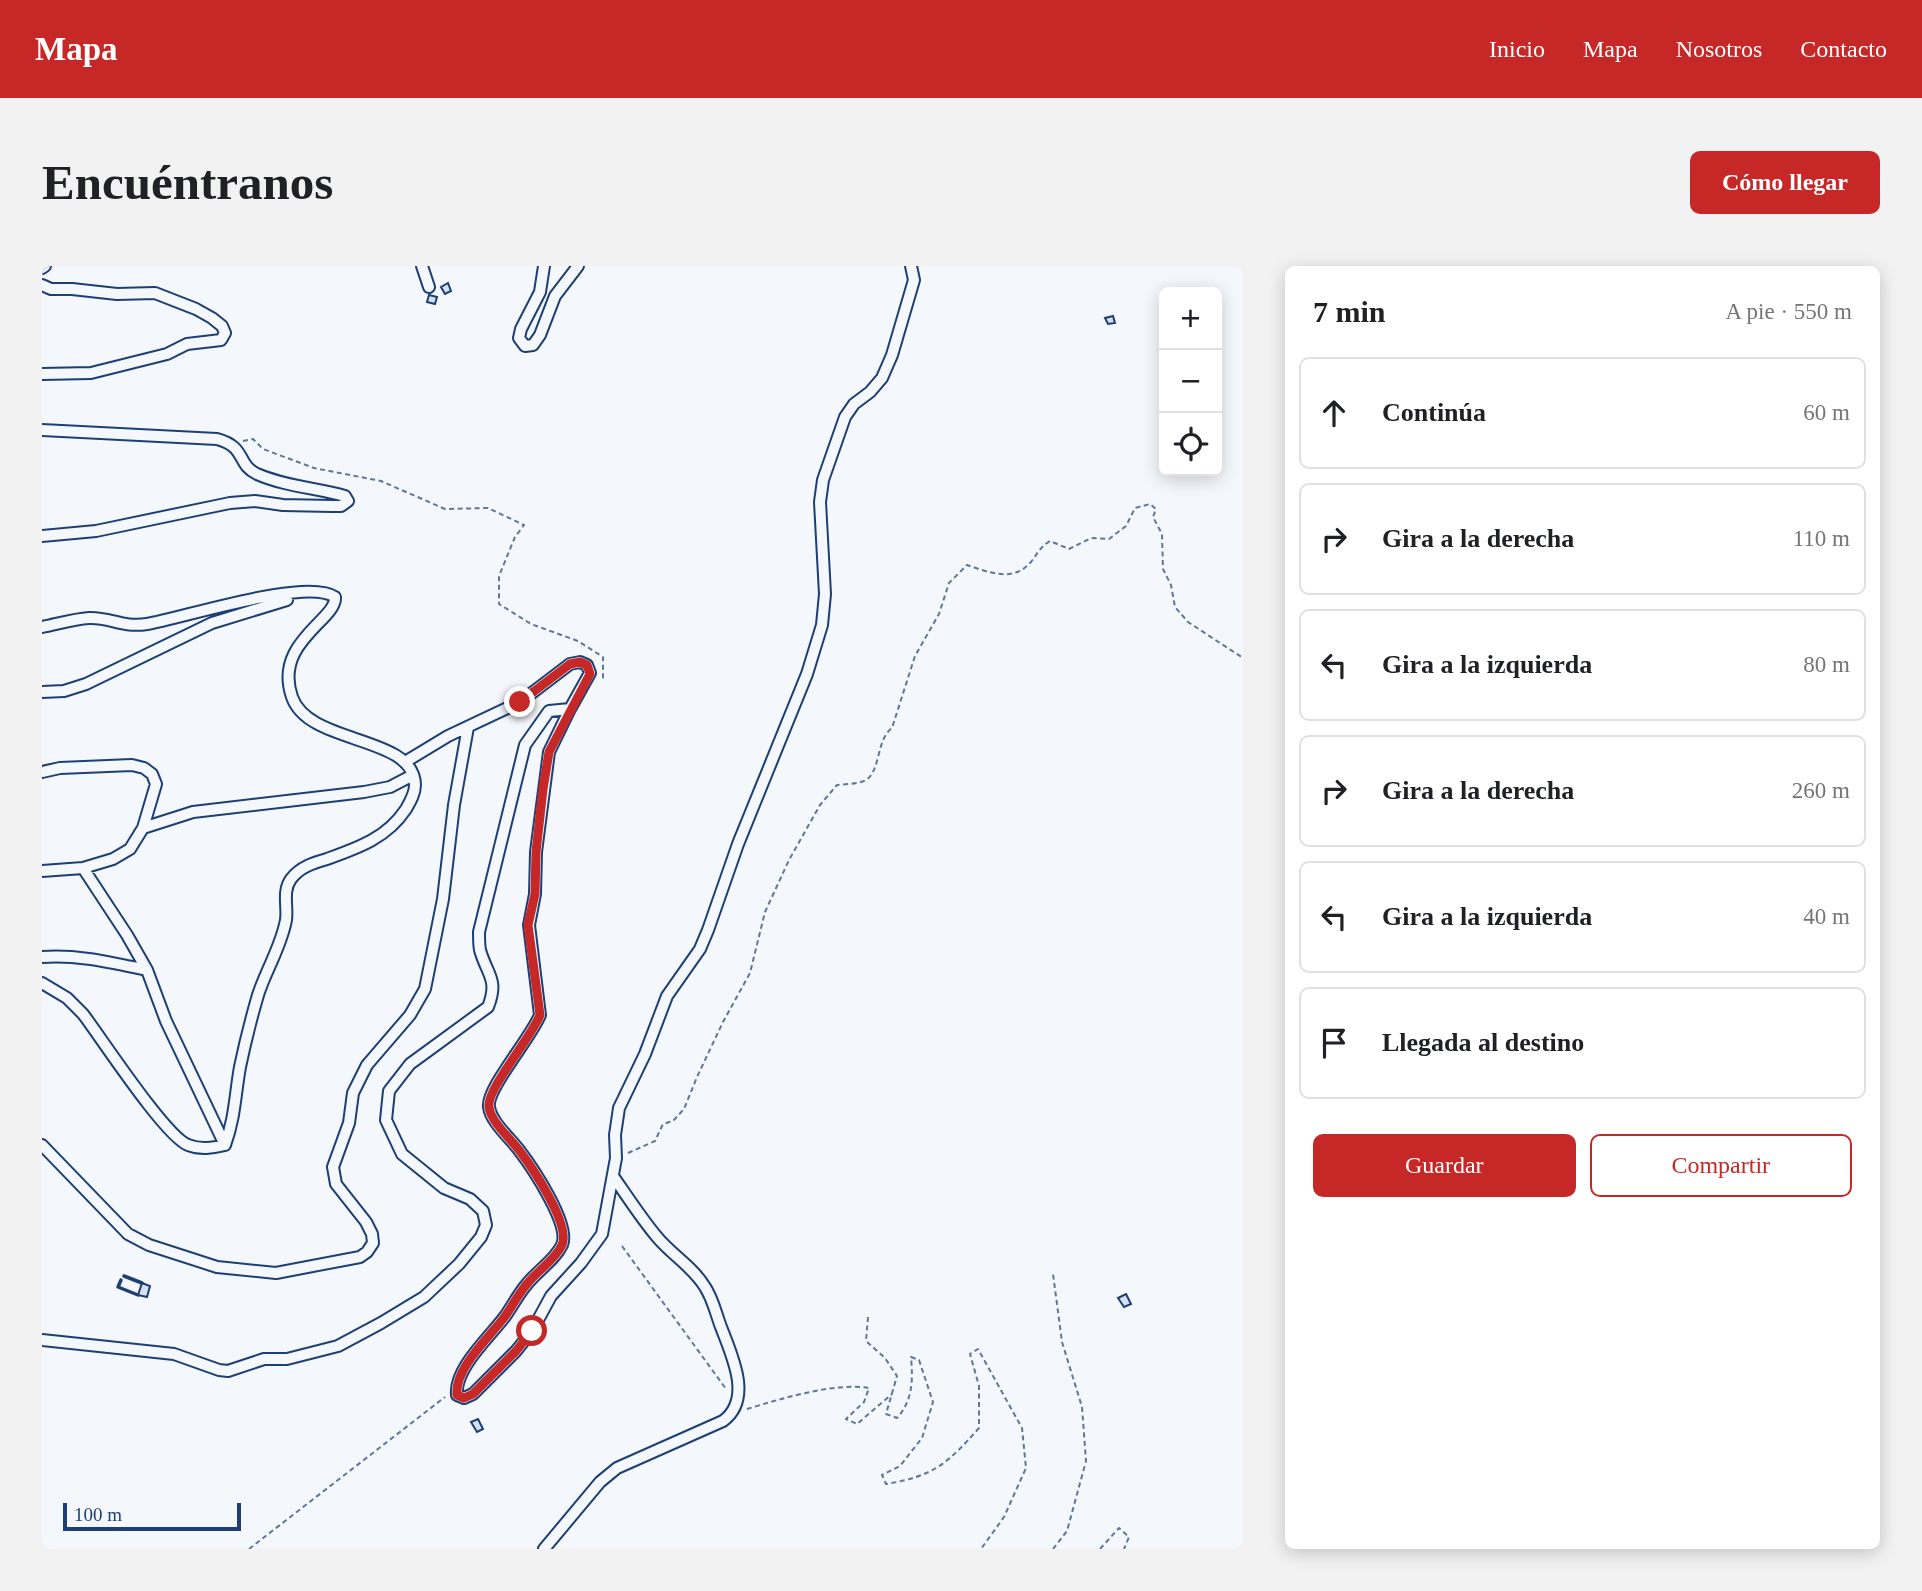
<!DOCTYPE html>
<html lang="es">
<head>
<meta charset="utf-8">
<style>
	:root { --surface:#fff; --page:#f2f2f2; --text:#202124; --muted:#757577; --line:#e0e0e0; --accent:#c62828 }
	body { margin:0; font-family:"Times New Roman",serif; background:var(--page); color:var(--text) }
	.controls { position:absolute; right:21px; top:21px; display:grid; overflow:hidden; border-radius:10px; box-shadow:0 4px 18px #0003 }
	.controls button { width:63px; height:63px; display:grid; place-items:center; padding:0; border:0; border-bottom:2px solid var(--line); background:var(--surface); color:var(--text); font:35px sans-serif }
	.scale { position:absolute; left:21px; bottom:18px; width:178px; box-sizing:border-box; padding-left:7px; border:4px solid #1d3f73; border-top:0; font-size:19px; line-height:24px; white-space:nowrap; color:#1d3f73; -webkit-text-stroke:5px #f4f7fb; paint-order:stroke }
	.stop { position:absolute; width:21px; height:21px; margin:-16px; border:5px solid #c62828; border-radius:50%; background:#fff }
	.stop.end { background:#c62828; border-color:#fff; box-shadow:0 2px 7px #0008 }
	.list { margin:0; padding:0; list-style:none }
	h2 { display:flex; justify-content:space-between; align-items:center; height:91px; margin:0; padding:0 28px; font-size:30px }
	h2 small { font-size:23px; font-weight:400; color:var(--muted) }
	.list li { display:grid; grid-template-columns:46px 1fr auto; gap:21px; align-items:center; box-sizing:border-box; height:112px; margin:0 14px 14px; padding:0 14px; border:2px solid var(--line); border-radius:10px }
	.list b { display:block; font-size:26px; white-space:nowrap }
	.list em { font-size:23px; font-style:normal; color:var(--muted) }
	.actions { display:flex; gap:14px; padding:21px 28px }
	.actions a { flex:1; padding:16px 0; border:2px solid var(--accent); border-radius:10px; text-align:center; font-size:24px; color:var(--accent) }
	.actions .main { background:var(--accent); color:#fff }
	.icon { flex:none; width:38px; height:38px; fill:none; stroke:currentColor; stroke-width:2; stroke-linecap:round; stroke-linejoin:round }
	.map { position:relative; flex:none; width:1201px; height:1283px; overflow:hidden; border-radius:10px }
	header { display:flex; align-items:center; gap:42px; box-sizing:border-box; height:98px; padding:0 35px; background:var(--accent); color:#fff }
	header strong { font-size:33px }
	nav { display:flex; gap:38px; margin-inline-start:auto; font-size:24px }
	.intro { display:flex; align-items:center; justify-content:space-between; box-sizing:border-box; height:168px; padding:0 42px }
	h1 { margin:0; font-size:49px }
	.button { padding:18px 32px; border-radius:10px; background:var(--accent); color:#fff; font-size:24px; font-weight:700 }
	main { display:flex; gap:42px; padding:0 42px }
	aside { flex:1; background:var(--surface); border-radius:10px; box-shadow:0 4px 18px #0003 }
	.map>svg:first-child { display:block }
	.building { fill:#d5e0f0; stroke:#1d3f73; stroke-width:2 }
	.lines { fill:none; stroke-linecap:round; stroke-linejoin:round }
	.street-casing { stroke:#1d3f73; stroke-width:14 }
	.path { stroke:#5e769c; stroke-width:2; stroke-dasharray:5 3.5; stroke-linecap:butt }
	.street { stroke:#f4f7fb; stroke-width:10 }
	.wall { stroke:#1d3f73; stroke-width:3.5 }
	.route { stroke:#c62828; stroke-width:9 }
</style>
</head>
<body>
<header>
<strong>Mapa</strong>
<nav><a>Inicio</a><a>Mapa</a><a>Nosotros</a><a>Contacto</a></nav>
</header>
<div class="intro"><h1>Encuéntranos</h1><a class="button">Cómo llegar</a></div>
<main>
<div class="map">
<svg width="1201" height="1283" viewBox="0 0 1201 1283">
	<rect width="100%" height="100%" fill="#f4f7fb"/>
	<path class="building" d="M406,17L409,25L403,28L399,21Z
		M387,29L395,31L393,38L385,36Z
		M1071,50L1073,57L1066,58L1063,52Z
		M100,1017L108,1020L105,1031L96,1029Z
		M1084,1028L1089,1038L1082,1041L1076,1032Z
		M436,1153L441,1163L435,1166L429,1156Z"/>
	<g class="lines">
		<defs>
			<path id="street" d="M380,0L387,21
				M502,0L498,26L479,63L477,72L483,80L491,79L498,69L513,30L536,0
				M0,2L3,0
				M0,19L9,23H30L75,28L113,27L154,43L170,52L180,60L183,67L179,74L145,78L125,88L49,107L0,108
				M0,164L175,173C205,181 194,198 215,208C242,220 274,222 303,230L306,235L299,240H290L241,239L213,235L188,237L54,265L0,270
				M0,361C15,358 32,353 47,352C68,351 81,362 105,358C141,352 265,311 293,331C295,354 231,376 250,431C267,480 372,468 373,519C373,528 368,536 364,543C345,572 316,582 285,593C271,597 258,601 249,613C240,625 246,641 244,654C239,681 224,704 216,729C209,753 203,777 198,801C193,829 193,852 183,879
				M0,426L22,425L44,418L170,357L245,334
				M363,496L406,470L478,436L528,398L538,396L545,399L548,407L528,443
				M0,506L18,502L90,499L102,502L110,508L114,518L101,562L88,583L71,593L41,602L0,605
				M101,562L151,546L322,526L348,521L371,509
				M41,602L85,669L105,704L124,755L183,879
				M0,691C35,688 71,697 105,704
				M0,717L25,732L41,748C60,773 123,870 146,879C159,884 170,882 183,879
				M0,879L86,968L107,979L175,1001L234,1007L318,991L325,986L331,977L330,968L324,956L294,918L291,901L307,857L311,827L325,799L368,749L383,723L401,633L412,539L426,461
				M0,1074L132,1088L177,1104L186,1105L222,1093H245L296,1080L339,1057L382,1031L417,998L439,971L444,959L441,945L428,933L402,922L360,888L344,854L347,825L368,798L446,741C457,713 445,709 438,684C437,679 437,672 437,666L483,479L507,445L528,443L507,486L494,586L493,628L487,659L498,749C489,772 444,823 447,841C449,856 468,872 477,884C490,901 529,959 520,979C513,994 495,1005 485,1018C477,1027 471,1039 464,1049C449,1070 412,1102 415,1129L422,1132L431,1128L474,1085L490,1065L509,1030L539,997L560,968L574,892L573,869L577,842L603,788L625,730L658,683L666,664L696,578L765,408L780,359L783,328L778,236L781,214L803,151L812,138L828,126L840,112L850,89L872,14L869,0
				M502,1283L558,1216L575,1202L681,1155C711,1133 690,1090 679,1061C674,1048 671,1033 663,1021C651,1001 630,989 615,971C599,952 585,930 571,910"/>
		</defs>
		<use href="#street" class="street-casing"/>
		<path class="path" d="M201,175L211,173L221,183L272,202L339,215L403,243L446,242L482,259L473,271L457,310V338L489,358L536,375L561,391V412L558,414
			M586,887L613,875L621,858L631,855L642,843L655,811L681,756L708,707L723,646L747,594L778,539L795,519C804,518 817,518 824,514C839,504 834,474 850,462L873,390L897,348L907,317L925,299C946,306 971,317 989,296C996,287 998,281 1008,275L1027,283L1049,272L1067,273L1084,260L1093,242L1108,238L1114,243L1111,251L1120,268L1121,303L1129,319L1133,341L1146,356L1201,392
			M580,980L684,1123
			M826,1051L824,1075L843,1092L855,1110L844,1148L855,1152C871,1134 871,1114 869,1091L877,1094L891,1136L880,1172L858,1200L840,1209L844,1218C892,1210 905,1198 937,1162V1120L928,1088L936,1083L980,1162L984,1202L962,1251L939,1283
			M705,1143C738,1133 793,1116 827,1122L822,1136L804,1153L815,1158L850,1128
			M207,1283L403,1131
			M1011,1283L1025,1265L1044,1195L1040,1141L1020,1076L1011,1008
			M1058,1283L1077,1262L1087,1271L1082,1283"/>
		<use href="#street" class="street"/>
		<path class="wall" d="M82,1010L100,1017
			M79,1014L76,1021L96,1029"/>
	</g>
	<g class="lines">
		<path class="route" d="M478,436L528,398L538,396L545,399L548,408L507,486L501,523L494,586L493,628L486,659L498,749C489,772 444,824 447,841C449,856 468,872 477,884C490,901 529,959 520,979C513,994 495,1005 485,1018C477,1027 471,1039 464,1049C449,1070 412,1102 415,1129L422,1132L431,1128L474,1085L490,1065"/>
	</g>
</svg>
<div class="controls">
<button>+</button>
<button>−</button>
<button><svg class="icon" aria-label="locate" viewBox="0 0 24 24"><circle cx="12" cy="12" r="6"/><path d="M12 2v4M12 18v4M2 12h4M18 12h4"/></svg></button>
</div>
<div class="scale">100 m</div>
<div class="stop" style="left:490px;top:1065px"></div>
<div class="stop end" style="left:478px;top:436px"></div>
</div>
<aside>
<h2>7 min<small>A pie · 550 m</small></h2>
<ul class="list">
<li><svg class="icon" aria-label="ahead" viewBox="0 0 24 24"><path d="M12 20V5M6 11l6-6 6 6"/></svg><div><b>Continúa</b></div><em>60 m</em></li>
<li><svg class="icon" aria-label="right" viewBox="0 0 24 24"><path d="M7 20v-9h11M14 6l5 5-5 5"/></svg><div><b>Gira a la derecha</b></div><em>110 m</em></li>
<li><svg class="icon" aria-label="left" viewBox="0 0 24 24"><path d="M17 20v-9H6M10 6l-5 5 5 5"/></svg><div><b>Gira a la izquierda</b></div><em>80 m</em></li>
<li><svg class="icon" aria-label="right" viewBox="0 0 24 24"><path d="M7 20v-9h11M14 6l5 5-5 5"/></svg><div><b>Gira a la derecha</b></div><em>260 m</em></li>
<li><svg class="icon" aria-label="left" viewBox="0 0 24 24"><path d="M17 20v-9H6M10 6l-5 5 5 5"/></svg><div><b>Gira a la izquierda</b></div><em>40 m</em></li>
<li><svg class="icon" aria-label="arrive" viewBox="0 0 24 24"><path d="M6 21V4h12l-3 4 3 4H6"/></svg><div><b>Llegada al destino</b></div></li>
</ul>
<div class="actions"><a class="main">Guardar</a><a>Compartir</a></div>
</aside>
</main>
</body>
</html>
